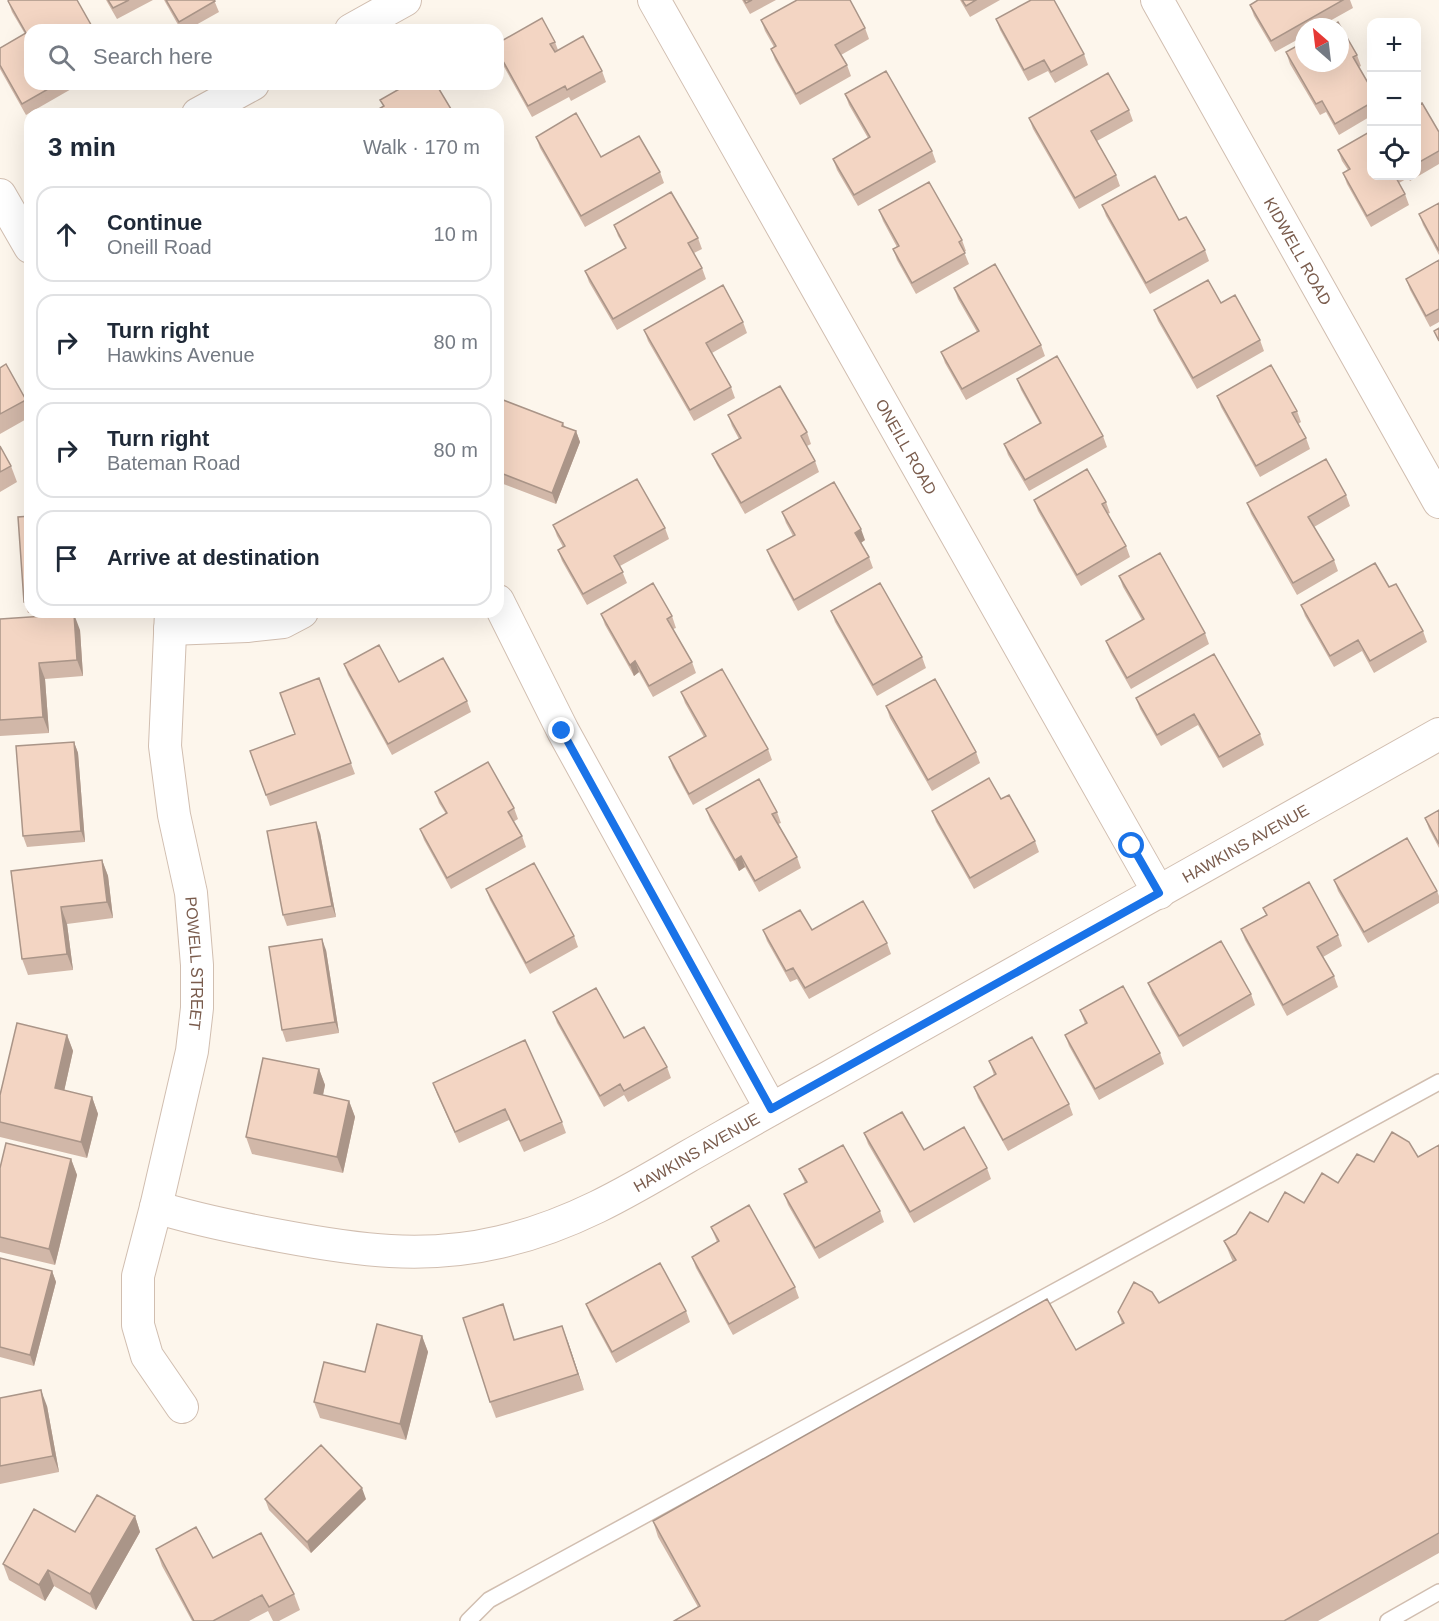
<!DOCTYPE html>
<html lang="en">
<head>
<meta charset="utf-8">
<style>
	:root { --surface:#fff; --page:#f6f6f7; --text:#1f2937; --muted:#747a83; --line:#e0e1e3 }
	body { margin:0; font-family:Arial,sans-serif; background:var(--page); color:var(--text) }
	.controls { position:absolute; right:18px; top:18px; display:grid; overflow:hidden; border-radius:12px; box-shadow:0 6px 24px #0002 }
	.controls button { width:54px; height:54px; display:grid; place-items:center; padding:0; border:0; border-bottom:2px solid var(--line); background:var(--surface); color:var(--text); font:30px sans-serif }
	.compass { position:absolute; left:1295px; top:18px; width:54px; height:54px; border-radius:50%; background:var(--surface); box-shadow:0 6px 24px #0002; rotate:332deg }
	.stop { position:absolute; width:18px; height:18px; margin:-14px; border:4px solid #1a73e8; border-radius:50%; background:#fff }
	.stop.end { background:#1a73e8; border-color:#fff; box-shadow:0 2px 6px #0008 }
	.list { margin:0; padding:0; list-style:none }
	h2 { display:flex; justify-content:space-between; align-items:center; height:78px; margin:0; padding:0 24px; font-size:26px }
	h2 small { font-size:20px; font-weight:400; color:var(--muted) }
	.list li { display:grid; grid-template-columns:39px 1fr auto; gap:18px; align-items:center; box-sizing:border-box; height:96px; margin:0 12px 12px; padding:0 12px; border:2px solid var(--line); border-radius:18px }
	.list b { display:block; font-size:22px; white-space:nowrap }
	.list p { margin:0; font-size:20px; white-space:nowrap; color:var(--muted) }
	.list em { font-size:20px; font-style:normal; color:var(--muted) }
	.icon { flex:none; width:33px; height:33px; fill:none; stroke:currentColor; stroke-width:2; stroke-linecap:round; stroke-linejoin:round }
	.map { position:relative; flex:none; width:1439px; height:1621px; overflow:hidden }
	.search { position:absolute; background:var(--surface); box-shadow:0 6px 24px #0002; left:24px; top:24px; width:480px; height:66px; display:flex; align-items:center; gap:15px; box-sizing:border-box; padding:0 21px; border-radius:18px; color:var(--muted); font-size:22px }
	.panel { position:absolute; background:var(--surface); box-shadow:0 6px 24px #0002; left:24px; top:108px; width:480px; height:510px; border-radius:18px }
	.map>svg:first-child { display:block }
	.lines { fill:none; stroke-linecap:round; stroke-linejoin:round }
	.lane-casing { stroke:#d1beb0; stroke-width:18 }
	.street-casing { stroke:#d1beb0; stroke-width:34 }
	.lane { stroke:#fff; stroke-width:15 }
	.street { stroke:#fff; stroke-width:32 }
	.wall { fill:#d1b7a8 }
	.shaded-wall { fill:#aa9588 }
	.building { fill:#f3d5c3; stroke:#aa9588; stroke-width:1.5 }
	.route { stroke:#1a73e8; stroke-width:8 }
	.labels { text-anchor:middle; dominant-baseline:central; stroke-width:4.5; stroke-linejoin:round; paint-order:stroke }
	.street-label { font-size:16px; fill:#7a5c4d; stroke:#fffaf3 }
</style>
</head>
<body>
<div class="map">
<svg width="1439" height="1621" viewBox="0 0 1439 1621">
	<rect width="100%" height="100%" fill="#fdf6ec"/>
	<g class="lines">
		<defs>
			<path id="lane" d="M468,1621L489,1600L1439,1082
				M1388,1621L1439,1592"/>
			<g id="street">
				<path id="s1" d="M654,0L1159,893"/>
				<path id="s2" d="M1157,0L1439,502"/>
				<path d="M351,30L405,0"/>
				<path d="M198,114L253,84"/>
				<path d="M0,195L30,247"/>
				<path d="M498,601L563,731L771,1109"/>
				<path id="s3" d="M171,612L165,746L174,815L191,893L197,965V1008L192,1051L156,1207L138,1276V1325L147,1356L182,1407"/>
				<path d="M170,629L247,626L283,622L302,612"/>
				<path id="s4" d="M156,1207C197,1220 238,1228 281,1236C356,1250 424,1260 500,1242C570,1226 626,1193 687,1157C733,1131 778,1105 824,1080C1029,965 1234,850 1439,734"/>
			</g>
		</defs>
		<use href="#lane" class="lane-casing"/>
		<use href="#street" class="street-casing"/>
		<use href="#lane" class="lane"/>
		<use href="#street" class="street"/>
	</g>
	<path class="wall" d="M106,0H153L117,19Z
		M164,0H214L219,12L187,30H181Z
		M742,0H776L750,14Z
		M960,0H1000L970,17Z
		M1258,0H1350L1353,8L1319,27H1304V36L1275,52L1254,16L1250,5Z
		M8,1L94,30L30,84H80L26,115L0,69V48L25,34L12,12Z
		M996,19L1084,54L1088,65L1055,83L1048,71L1028,81L1000,30Z
		M761,20L865,28L869,39L841,55L847,65L851,76L800,105L775,60L771,49L774,47L765,31Z
		M555,42L558,50L602,71L606,82L571,101L569,97L532,117L498,56V43Z
		M1286,52L1357,55L1361,66L1359,67L1371,88V116L1339,135L1326,112L1320,115L1290,64Z
		M845,94L932,151L936,162L858,206L837,170L833,159L868,138L849,105Z
		M1416,106L1439,132V164L1410,181L1408,178L1399,183L1405,194L1409,205L1371,227L1347,184L1343,173L1348,170L1342,161L1338,150L1371,176H1416Z
		M1129,110L1133,121L1097,141L1116,175L1120,186L1079,209L1033,129L1029,118Z
		M536,137L601,157L660,172L664,183L585,227L540,148Z
		M1439,203V255L1423,225L1419,214Z
		M1102,205L1179,220L1205,250L1209,261L1150,294L1106,216Z
		M879,210L962,240L966,251L964,252L969,264L916,294L897,260L893,249L897,247L883,221Z
		M614,225L698,238L702,249L694,253L702,268L706,279L617,330L589,282L585,271L625,248L618,236Z
		M1439,260V322L1430,327L1410,290L1406,279Z
		M954,288L1041,345L1045,356L966,400L945,363L941,352L977,332L958,299Z
		M1154,310L1260,340L1264,351L1197,389L1158,321Z
		M743,322L747,333L712,353L731,387L735,398L694,421L648,341L644,330Z
		M0,368L26,400L30,412V417L0,434Z
		M1017,379L1103,436L1107,447L1029,491L1008,455L1004,444L1040,424L1021,390Z
		M1217,396L1297,411L1301,422L1298,424L1306,438L1310,449L1260,477L1221,407Z
		M498,398L563,423L565,427L576,431L580,442L556,504L498,482Z
		M728,415L807,432L811,444L807,446L815,461L819,472L745,514L717,465L712,454L739,439L732,426Z
		M0,446L11,466L17,482L0,492Z
		M1346,495L1350,506L1314,527L1334,560L1338,571L1297,595L1251,514L1247,503Z
		M1034,500L1106,502L1110,513L1107,514L1126,546L1130,557L1081,586L1038,511Z
		M782,512L865,540L861,543L869,557L873,568L798,611L771,561L767,550L793,536L786,523Z
		M30,516V612H45L28,613L24,602Z
		M553,525L665,528L669,539L620,566L627,583L587,605L562,561L558,550L563,547L557,536Z
		M1119,576L1205,633L1209,644L1131,689L1110,652L1106,641L1142,620L1123,587Z
		M1389,587L1423,631L1427,642L1374,673L1362,651L1334,667L1305,616L1301,605Z
		M831,611L922,657L926,668L877,696L835,622Z
		M601,614L672,616L676,628L673,629L692,662L696,673L653,697L639,672L634,676L605,625Z
		M0,619L80,630L83,676L45,679L49,733L0,736Z
		M1214,654L1260,734L1264,745L1223,768L1198,725L1161,746L1140,709L1136,698Z
		M344,664L399,682L467,701L471,712L392,755L348,675Z
		M319,678L355,774L270,806L250,751L295,734Z
		M681,692L768,749L772,760L693,805L673,768L669,757L704,737L685,703Z
		M886,706L976,752L980,763L932,791L890,718Z
		M74,742L78,753L85,842L27,847L23,836Z
		M435,792L514,808L518,819L513,822L522,836L526,847L451,889L424,840L420,829L446,814L439,803Z
		M1001,799L1035,841L1039,852L974,889L936,822L932,811Z
		M706,809L777,812L781,823L778,824L797,857L801,868L759,892L745,867L739,871L710,820Z
		M1439,810V848L1429,829L1425,818Z
		M320,833L336,917L287,926L283,915Z
		M102,860L108,876L113,918L67,924L73,970L28,975L22,959L11,871Z
		M1334,880L1437,891L1439,896V903L1368,943L1338,891Z
		M486,889L574,936L578,947L530,974L490,900Z
		M1263,908L1338,935L1342,946L1323,957L1334,976L1338,987L1287,1016L1245,940L1241,929L1266,915Z
		M763,930H812L887,943L891,954L809,999L797,979L790,982L767,941Z
		M326,950L339,1033L286,1042L282,1030Z
		M1148,983L1251,994L1255,1005L1183,1047L1152,994Z
		M1080,1010L1160,1053L1164,1064L1099,1100L1069,1046L1065,1035L1085,1024Z
		M553,1012L624,1038L667,1067L671,1078L628,1102L624,1095L604,1107L557,1023Z
		M67,1035L73,1051L64,1091L92,1097L98,1114L87,1158L0,1137V1095Z
		M989,1061L1069,1104L1073,1115L1008,1151L978,1098L974,1087L994,1075Z
		M319,1069L325,1085L323,1095L349,1101L355,1117L343,1173L252,1154L246,1137Z
		M433,1083L562,1122L566,1133L524,1152L509,1120L459,1143L437,1094Z
		M864,1133L987,1168L991,1179L914,1223L868,1144Z
		M1439,1145V1553L1318,1621H674L698,1607L658,1537L653,1521L1076,1350L1122,1324L1118,1312L1159,1303L1233,1262L1224,1241L1268,1222L1374,1162L1418,1157Z
		M71,1159L77,1175L55,1265L0,1252V1168Z
		M799,1169L880,1211L884,1222L819,1259L788,1205L784,1194L805,1183Z
		M711,1227L795,1287L799,1298L733,1335L696,1268L692,1257L717,1242Z
		M0,1258L52,1271L56,1282L34,1366L0,1357Z
		M586,1304L686,1311L690,1322L616,1363L590,1315Z
		M508,1321L515,1340L568,1342L584,1390L496,1418L490,1402Z
		M422,1336L428,1352L406,1440L320,1418L314,1402L365,1372Z
		M0,1398L47,1406L59,1472L0,1484Z
		M265,1499H366L311,1553L269,1510Z
		M135,1516L140,1532L96,1610L54,1586L45,1601L9,1580L3,1564L75,1532Z
		M156,1549L213,1558L294,1594L300,1610L279,1621H273L268,1611L249,1621H192L162,1566Z"/>
	<path class="shaded-wall" d="M576,431L580,442L556,504L552,493Z
		M861,529L865,540L859,544L855,533Z
		M74,614L80,630L83,676L77,660Z
		M635,661L639,672L634,676L630,665Z
		M39,663L45,679L49,733L43,717Z
		M74,742L78,753L85,842L81,831Z
		M316,822L320,833L336,917L332,906Z
		M741,856L745,867L739,871L735,860Z
		M102,860L108,876L113,918L107,902Z
		M61,907L67,924L73,970L67,954Z
		M322,939L326,950L339,1033L335,1022Z
		M67,1035L73,1051L61,1105L55,1088Z
		M319,1069L325,1085L320,1109L314,1093Z
		M92,1097L98,1114L87,1158L81,1142Z
		M349,1101L355,1117L343,1173L337,1157Z
		M71,1159L77,1175L55,1265L49,1249Z
		M52,1271L56,1282L34,1366L30,1355Z
		M562,1326L568,1342L584,1390L578,1374Z
		M422,1336L428,1352L406,1440L400,1424Z
		M41,1390L47,1406L59,1472L53,1456Z
		M362,1488L366,1499L311,1553L307,1542Z
		M135,1516L140,1532L96,1610L90,1594Z
		M48,1570L54,1586L45,1601L39,1585Z"/>
	<path class="building" d="M9,0H77L94,30H30V84H57L22,104L0,65V48L26,33L8,1Z
		M108,0H129L113,8Z
		M166,0H214L215,1L179,22Z
		M744,0H752L746,3Z
		M797,0H850L865,28L835,45L847,65L796,94L771,49L776,46L761,20Z
		M962,0H976L966,6Z
		M1031,0H1054L1084,54L1051,72L1044,60L1024,70L996,19Z
		M1258,0H1343L1271,41L1250,5Z
		M542,18L555,42L550,44L555,52L583,36L602,71L567,90L565,86L528,106L498,52V43Z
		M1338,22L1357,55L1353,57L1371,88V103L1335,124L1322,101L1316,104L1286,52L1304,42V63H1340V27H1330Z
		M886,71L932,151L854,195L833,159L870,137L845,94Z
		M1108,73L1129,110L1091,131L1116,175L1075,198L1029,118Z
		M408,84H436L454,114H370L384,106L380,100Z
		M1422,103L1439,132V151L1416,164V106Z
		M576,113L601,157L639,136L660,172L581,216L536,137Z
		M1371,131V176H1395L1405,194L1367,216L1343,173L1350,169L1338,150Z
		M1155,176L1179,220L1186,217L1205,250L1146,283L1102,205Z
		M929,182L962,240L959,242L965,253L912,283L893,249L899,246L879,210Z
		M671,192L698,238L688,243L702,268L613,319L585,271L626,248L614,225Z
		M1439,203V251L1419,214Z
		M1439,260V309L1426,316L1406,279Z
		M995,264L1041,345L962,389L941,352L979,331L954,288Z
		M1208,280L1221,303L1235,295L1260,340L1193,378L1154,310Z
		M723,285L743,322L706,343L731,387L690,410L644,330Z
		M1439,328V341L1434,331Z
		M1057,356L1103,436L1025,480L1004,444L1041,423L1017,379Z
		M6,364L26,400L0,414V368Z
		M1271,365L1297,411L1292,413L1306,438L1256,466L1217,396Z
		M780,386L807,432L801,436L815,461L741,503L712,454L741,438L728,415Z
		M498,398L563,423L562,426L576,431L552,493L498,472Z
		M0,446L11,466L0,472Z
		M1326,459L1346,495L1308,517L1334,560L1293,583L1247,503Z
		M1087,469L1106,502L1102,504L1126,546L1077,575L1034,500Z
		M637,479L665,528L614,556L623,572L583,594L558,550L565,546L553,525Z
		M834,482L861,529L855,533L869,557L794,600L767,550L795,535L782,512Z
		M30,516V602H24L18,517Z
		M1160,553L1205,633L1127,678L1106,641L1144,619L1119,576Z
		M1375,563L1389,587L1396,584L1423,631L1370,661L1358,640L1330,656L1301,605Z
		M653,583L672,616L667,619L692,662L649,686L635,661L630,665L601,614Z
		M880,583L922,657L873,685L831,611Z
		M74,614L77,660L39,663L43,717L0,720V619Z
		M379,645L399,682L443,658L467,701L388,744L344,664Z
		M1214,654L1260,734L1219,757L1194,714L1157,735L1136,698Z
		M722,669L768,749L689,794L669,757L706,736L681,692Z
		M319,678L351,763L266,795L250,751L295,734L280,693Z
		M935,679L976,752L928,780L886,706Z
		M74,742L81,831L23,836L16,746Z
		M488,762L514,808L508,812L522,836L447,878L420,829L447,813L435,792Z
		M989,778L1001,799L1009,795L1035,841L970,878L932,811Z
		M759,779L777,812L772,814L797,857L755,881L741,856L735,860L706,809Z
		M1439,810V844L1425,818Z
		M316,822L332,906L283,915L267,831Z
		M1407,838L1437,891L1364,932L1334,880Z
		M102,860L107,902L61,907L67,954L22,959L11,871Z
		M534,863L574,936L526,963L486,889Z
		M1309,882L1338,935L1317,947L1334,976L1283,1005L1241,929L1267,915L1263,908Z
		M863,901L887,943L805,988L793,968L786,971L763,930L800,910L812,930Z
		M322,939L335,1022L282,1030L269,947Z
		M1221,941L1251,994L1179,1036L1148,983Z
		M1123,986L1160,1053L1095,1089L1065,1035L1087,1023L1080,1010Z
		M596,988L624,1038L644,1027L667,1067L624,1091L620,1084L600,1096L553,1012Z
		M17,1023L67,1035L55,1088L92,1097L81,1142L0,1122V1095Z
		M1032,1037L1069,1104L1003,1140L974,1087L996,1074L989,1061Z
		M525,1040L562,1122L520,1141L505,1109L455,1132L433,1083Z
		M263,1058L319,1069L314,1093L349,1101L337,1157L246,1137Z
		M902,1112L924,1150L964,1127L987,1168L910,1212L864,1133Z
		M1392,1132L1409,1142L1418,1157L1439,1145V1533L1284,1621H674L700,1606L653,1521L1047,1299L1076,1350L1124,1323L1118,1312L1134,1282L1152,1292L1159,1303L1236,1260L1224,1241L1236,1234L1250,1212L1268,1222L1285,1192L1304,1203L1322,1173L1338,1183L1357,1154L1374,1162Z
		M6,1143L71,1159L49,1249L0,1237V1168Z
		M843,1145L880,1211L815,1248L784,1194L807,1182L799,1169Z
		M749,1205L795,1287L729,1324L692,1257L719,1241L711,1227Z
		M0,1258L52,1271L30,1355L0,1347Z
		M660,1263L686,1311L612,1352L586,1304Z
		M503,1304L514,1340L562,1326L578,1374L490,1402L463,1318Z
		M377,1324L422,1336L400,1424L314,1402L324,1362L365,1372Z
		M41,1390L53,1456L0,1466V1398Z
		M321,1445L362,1488L307,1542L265,1499Z
		M97,1495L135,1516L90,1594L48,1570L39,1585L3,1564L34,1509L75,1532Z
		M196,1527L213,1558L261,1533L294,1594L269,1607L262,1595L213,1621H194L156,1549Z"/>
	<g class="lines">
		<path class="route" d="M562,731L771,1109L1159,893L1132,846"/>
	</g>
	<g class="labels">
		<g class="street-label">
			<text stroke="none"><textPath href="#s2" startOffset="288">KIDWELL ROAD</textPath></text>
			<text stroke="none"><textPath href="#s1" startOffset="513">ONEILL ROAD</textPath></text>
			<text stroke="none"><textPath href="#s4" startOffset="1196">HAWKINS AVENUE</textPath></text>
			<text stroke="none"><textPath href="#s3" startOffset="354">POWELL STREET</textPath></text>
			<text stroke="none"><textPath href="#s4" startOffset="566">HAWKINS AVENUE</textPath></text>
		</g>
	</g>
</svg>
<div class="controls">
<button>+</button>
<button>−</button>
<button><svg class="icon" aria-label="locate" viewBox="0 0 24 24"><circle cx="12" cy="12" r="6"/><path d="M12 2v4M12 18v4M2 12h4M18 12h4"/></svg></button>
</div>
<svg class="compass" viewBox="-18 -18 36 36"><path d="M0-13l5 13h-10z" fill="#e53935"/><path d="M0 13l5-13h-10z" fill="#747a83"/></svg>
<div class="stop" style="left:1132px;top:846px"></div>
<div class="stop end" style="left:562px;top:731px"></div>
<div class="search"><svg class="icon" aria-label="search" viewBox="0 0 24 24"><circle cx="10" cy="10" r="6"/><path d="M15 15l6 6"/></svg>Search here</div>
<section class="panel">
<h2>3 min<small>Walk · 170 m</small></h2>
<ul class="list">
<li><svg class="icon" aria-label="ahead" viewBox="0 0 24 24"><path d="M12 20V5M6 11l6-6 6 6"/></svg><div><b>Continue</b><p>Oneill Road</p></div><em>10 m</em></li>
<li><svg class="icon" aria-label="right" viewBox="0 0 24 24"><path d="M7 20v-9h11M14 6l5 5-5 5"/></svg><div><b>Turn right</b><p>Hawkins Avenue</p></div><em>80 m</em></li>
<li><svg class="icon" aria-label="right" viewBox="0 0 24 24"><path d="M7 20v-9h11M14 6l5 5-5 5"/></svg><div><b>Turn right</b><p>Bateman Road</p></div><em>80 m</em></li>
<li><svg class="icon" aria-label="arrive" viewBox="0 0 24 24"><path d="M6 21V4h12l-3 4 3 4H6"/></svg><div><b>Arrive at destination</b></div></li>
</ul>
</section>
</div>
</body>
</html>
